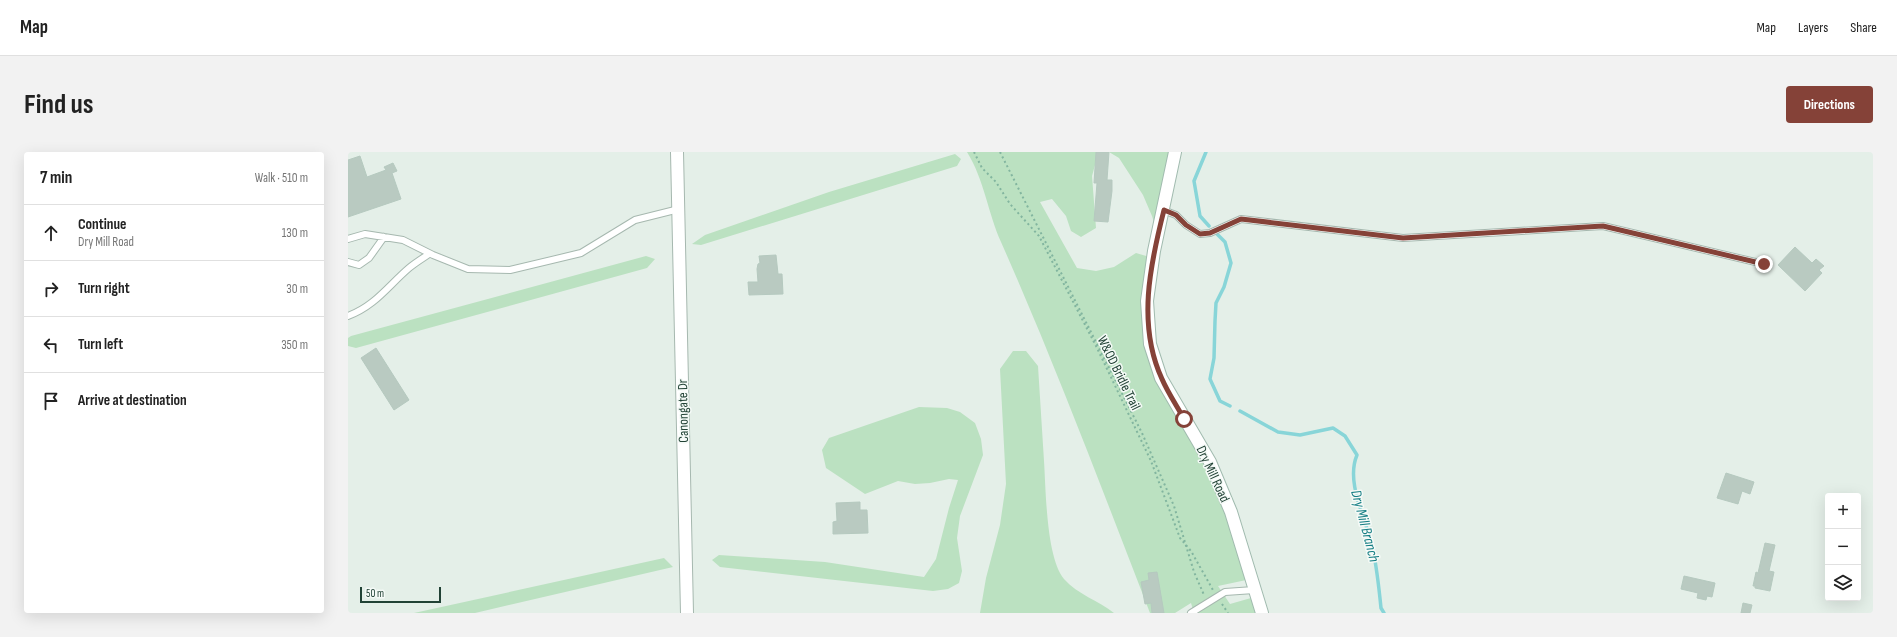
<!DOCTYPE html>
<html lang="en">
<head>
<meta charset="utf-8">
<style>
	:root { --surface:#fff; --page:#f2f2f2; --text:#222; --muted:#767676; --line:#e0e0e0; --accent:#854238 }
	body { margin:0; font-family:"Sofia Sans Condensed",sans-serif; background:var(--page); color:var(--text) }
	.controls { position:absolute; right:12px; bottom:12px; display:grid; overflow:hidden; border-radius:4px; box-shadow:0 4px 16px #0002 }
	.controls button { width:36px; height:36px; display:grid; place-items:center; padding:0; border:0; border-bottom:1px solid var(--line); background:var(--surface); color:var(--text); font:20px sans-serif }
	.scale { position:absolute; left:12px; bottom:10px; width:81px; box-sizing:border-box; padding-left:4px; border:2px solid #214235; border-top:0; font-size:11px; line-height:14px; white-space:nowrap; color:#214235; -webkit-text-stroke:3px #f5faf7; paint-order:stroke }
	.stop { position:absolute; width:12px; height:12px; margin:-9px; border:3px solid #854238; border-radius:50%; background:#fff }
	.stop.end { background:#854238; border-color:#fff; box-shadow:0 1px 4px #0008 }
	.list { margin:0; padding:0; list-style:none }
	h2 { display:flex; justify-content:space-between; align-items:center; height:52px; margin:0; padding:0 16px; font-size:17px }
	h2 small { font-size:13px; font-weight:400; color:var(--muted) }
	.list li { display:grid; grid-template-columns:26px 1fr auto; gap:12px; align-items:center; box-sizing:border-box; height:56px; padding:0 16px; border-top:1px solid var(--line) }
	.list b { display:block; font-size:15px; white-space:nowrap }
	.list p { margin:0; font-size:13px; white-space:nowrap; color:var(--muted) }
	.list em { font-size:13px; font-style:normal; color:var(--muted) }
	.icon { flex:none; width:22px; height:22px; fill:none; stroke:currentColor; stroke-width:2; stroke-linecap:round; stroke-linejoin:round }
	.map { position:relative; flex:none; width:1525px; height:461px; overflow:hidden; border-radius:4px }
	header { display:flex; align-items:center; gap:24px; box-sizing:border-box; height:56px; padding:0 20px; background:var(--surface); border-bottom:1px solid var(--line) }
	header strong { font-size:19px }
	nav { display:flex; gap:22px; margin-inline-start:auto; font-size:14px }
	.intro { display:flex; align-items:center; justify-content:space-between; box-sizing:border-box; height:96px; padding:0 24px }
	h1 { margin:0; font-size:28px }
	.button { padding:10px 18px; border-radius:4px; background:var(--accent); color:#fff; font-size:14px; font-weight:700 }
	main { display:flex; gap:24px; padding:0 24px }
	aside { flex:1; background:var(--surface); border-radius:4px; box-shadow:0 4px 16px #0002 }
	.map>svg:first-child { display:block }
	.green { fill:#bbe1c1 }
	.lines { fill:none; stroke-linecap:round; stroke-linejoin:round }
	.stream { stroke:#88d5d8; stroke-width:3.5 }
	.building { fill:#b9cac1; stroke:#b5c9bf }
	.lane-casing { stroke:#a6b8af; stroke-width:8 }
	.street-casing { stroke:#a6b8af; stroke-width:14 }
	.secondary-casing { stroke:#a1bbaf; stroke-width:14 }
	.path { stroke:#82b59f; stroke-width:2; stroke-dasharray:2 3; stroke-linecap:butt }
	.lane { stroke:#fff; stroke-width:6 }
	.street { stroke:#fff; stroke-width:12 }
	.secondary { stroke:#fff; stroke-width:12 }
	.route { stroke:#854238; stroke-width:5 }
	.labels { text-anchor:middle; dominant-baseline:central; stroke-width:3; stroke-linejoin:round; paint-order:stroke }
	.street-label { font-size:14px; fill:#214235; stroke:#f5faf7 }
	.water-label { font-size:15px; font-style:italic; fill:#157e84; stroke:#f5faf7 }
</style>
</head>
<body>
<header>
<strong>Map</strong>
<nav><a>Map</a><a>Layers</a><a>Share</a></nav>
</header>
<div class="intro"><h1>Find us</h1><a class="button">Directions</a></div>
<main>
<aside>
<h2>7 min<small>Walk · 510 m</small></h2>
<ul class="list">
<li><svg class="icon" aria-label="ahead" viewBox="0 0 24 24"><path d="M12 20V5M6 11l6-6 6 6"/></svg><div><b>Continue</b><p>Dry Mill Road</p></div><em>130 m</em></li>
<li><svg class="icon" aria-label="right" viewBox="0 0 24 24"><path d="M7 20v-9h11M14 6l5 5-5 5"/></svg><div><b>Turn right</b></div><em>30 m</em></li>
<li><svg class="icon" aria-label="left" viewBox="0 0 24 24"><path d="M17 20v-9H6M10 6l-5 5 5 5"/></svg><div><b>Turn left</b></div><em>350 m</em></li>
<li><svg class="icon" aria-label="arrive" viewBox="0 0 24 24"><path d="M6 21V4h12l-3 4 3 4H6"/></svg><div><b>Arrive at destination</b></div></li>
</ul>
</aside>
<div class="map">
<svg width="1525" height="461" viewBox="0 0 1525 461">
	<rect width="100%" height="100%" fill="#e4efe8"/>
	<path class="green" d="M619,0H755L750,2L744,24L748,76L733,85L723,79L718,64L704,47L692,50L729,116L748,119L766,115L788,101L805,106L799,149L813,226L862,310L903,427L870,434L882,452L903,446L909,461H846L843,451L827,461H802C754,337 707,212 653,90C640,61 636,27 619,0Z
		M761,0H827L810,82L804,64L795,43L771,6Z
		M607,2L613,7L609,14L353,93L344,92L357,83L481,40Z
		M298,104L307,107L299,116L8,196L0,194V186L3,184Z
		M665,199H678L690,214C692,246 694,277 696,309C698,338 698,405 716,427C730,443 750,448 766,461H632L638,426L652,373L658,332L652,217Z
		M571,255L599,256L612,260L627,271L633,287L635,303L612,364L609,386L614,419L611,431L600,437L585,439L372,415L364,408L371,403L477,410L576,425L588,407L601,356L610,328L601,327L582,331L567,332L550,329L517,342L478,316L474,298L481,286Z
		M316,406L325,415L127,461H66Z"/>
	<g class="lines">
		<path class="stream" d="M858,0L846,29L852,64L861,74
			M869,82L877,90L883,111L876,135L868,151L867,169L866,206L862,227L872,249L882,254
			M892,259L930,280L952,283L985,276L997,284L1009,303C997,331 1019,368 1025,398C1029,417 1031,436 1033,456L1036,461"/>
	</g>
	<path class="building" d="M748,0H761L759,28H764V39L760,70L746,69L749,31H746Z
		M12,4L19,25L38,18L36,15L45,11L49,19L44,21L53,47L0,65V8Z
		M1447,95L1464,111L1468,107L1476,114L1471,118L1474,121L1457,139L1430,113Z
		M428,103L430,122H434L435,142L401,143L400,130H410L409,117L410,112L412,111L411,104Z
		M28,196L61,248L46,258L13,206Z
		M1378,321L1406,330L1402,342L1394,339L1390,352L1369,346Z
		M512,350V358H519L520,381L485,382V370L489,369L488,351Z
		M1417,391L1427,393L1421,419L1426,420L1422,439L1407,436V434H1405L1408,420L1410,421Z
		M809,420L816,461H804L803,451L797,452L793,430L801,428L800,421Z
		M1336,424L1367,431L1364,445L1359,444L1358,448L1349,446L1350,441L1333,437Z
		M1395,451L1404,453L1402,461H1393Z"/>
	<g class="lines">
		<defs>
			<path id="lane" d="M815,58L828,63L838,73L852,82L862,81L893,67L1055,86L1255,74L1416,112
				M0,87L17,82L55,88L85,103L120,117L162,118L233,101L287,68L331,57
				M0,110L11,113L21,106L36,85
				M0,164C27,154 40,134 61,116C67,111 75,106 81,102
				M843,461L877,440L906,438"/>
			<path id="street" d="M329,0L339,461"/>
			<path id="secondary" d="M827,0L806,99L799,149L802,192L813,226L862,310L883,360L914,461"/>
		</defs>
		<use href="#lane" class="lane-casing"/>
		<use href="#street" class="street-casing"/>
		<use href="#secondary" class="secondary-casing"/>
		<path class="path" d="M626,0L634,16L648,30L662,52L691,84L749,196L803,309L832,386L843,399L865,438
			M652,0L794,281L826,354L846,420L856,443
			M874,452L880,461"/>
		<use href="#lane" class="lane"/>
		<use href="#street" class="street"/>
		<use href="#secondary" class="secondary"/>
	</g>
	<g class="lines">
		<path class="route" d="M836,267C829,254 820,241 814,227C789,173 802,113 816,58L828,63L838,73L852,82L862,81L893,67L1055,86L1255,74L1416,112"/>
	</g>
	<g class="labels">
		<g class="street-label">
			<text transform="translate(771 221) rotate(64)">W&amp;OD Bridle Trail</text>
			<text transform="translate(335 259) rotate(-91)">Canongate Dr</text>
			<text transform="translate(865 322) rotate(65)">Dry Mill Road</text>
		</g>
		<g class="water-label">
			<text transform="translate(1017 374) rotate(75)">Dry Mill Branch</text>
		</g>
	</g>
</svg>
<div class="controls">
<button>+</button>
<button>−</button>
<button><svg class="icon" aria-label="layers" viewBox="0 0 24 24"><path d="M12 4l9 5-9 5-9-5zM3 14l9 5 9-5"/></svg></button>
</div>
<div class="scale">50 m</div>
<div class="stop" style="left:836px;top:267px"></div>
<div class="stop end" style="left:1416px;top:112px"></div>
</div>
</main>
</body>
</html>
